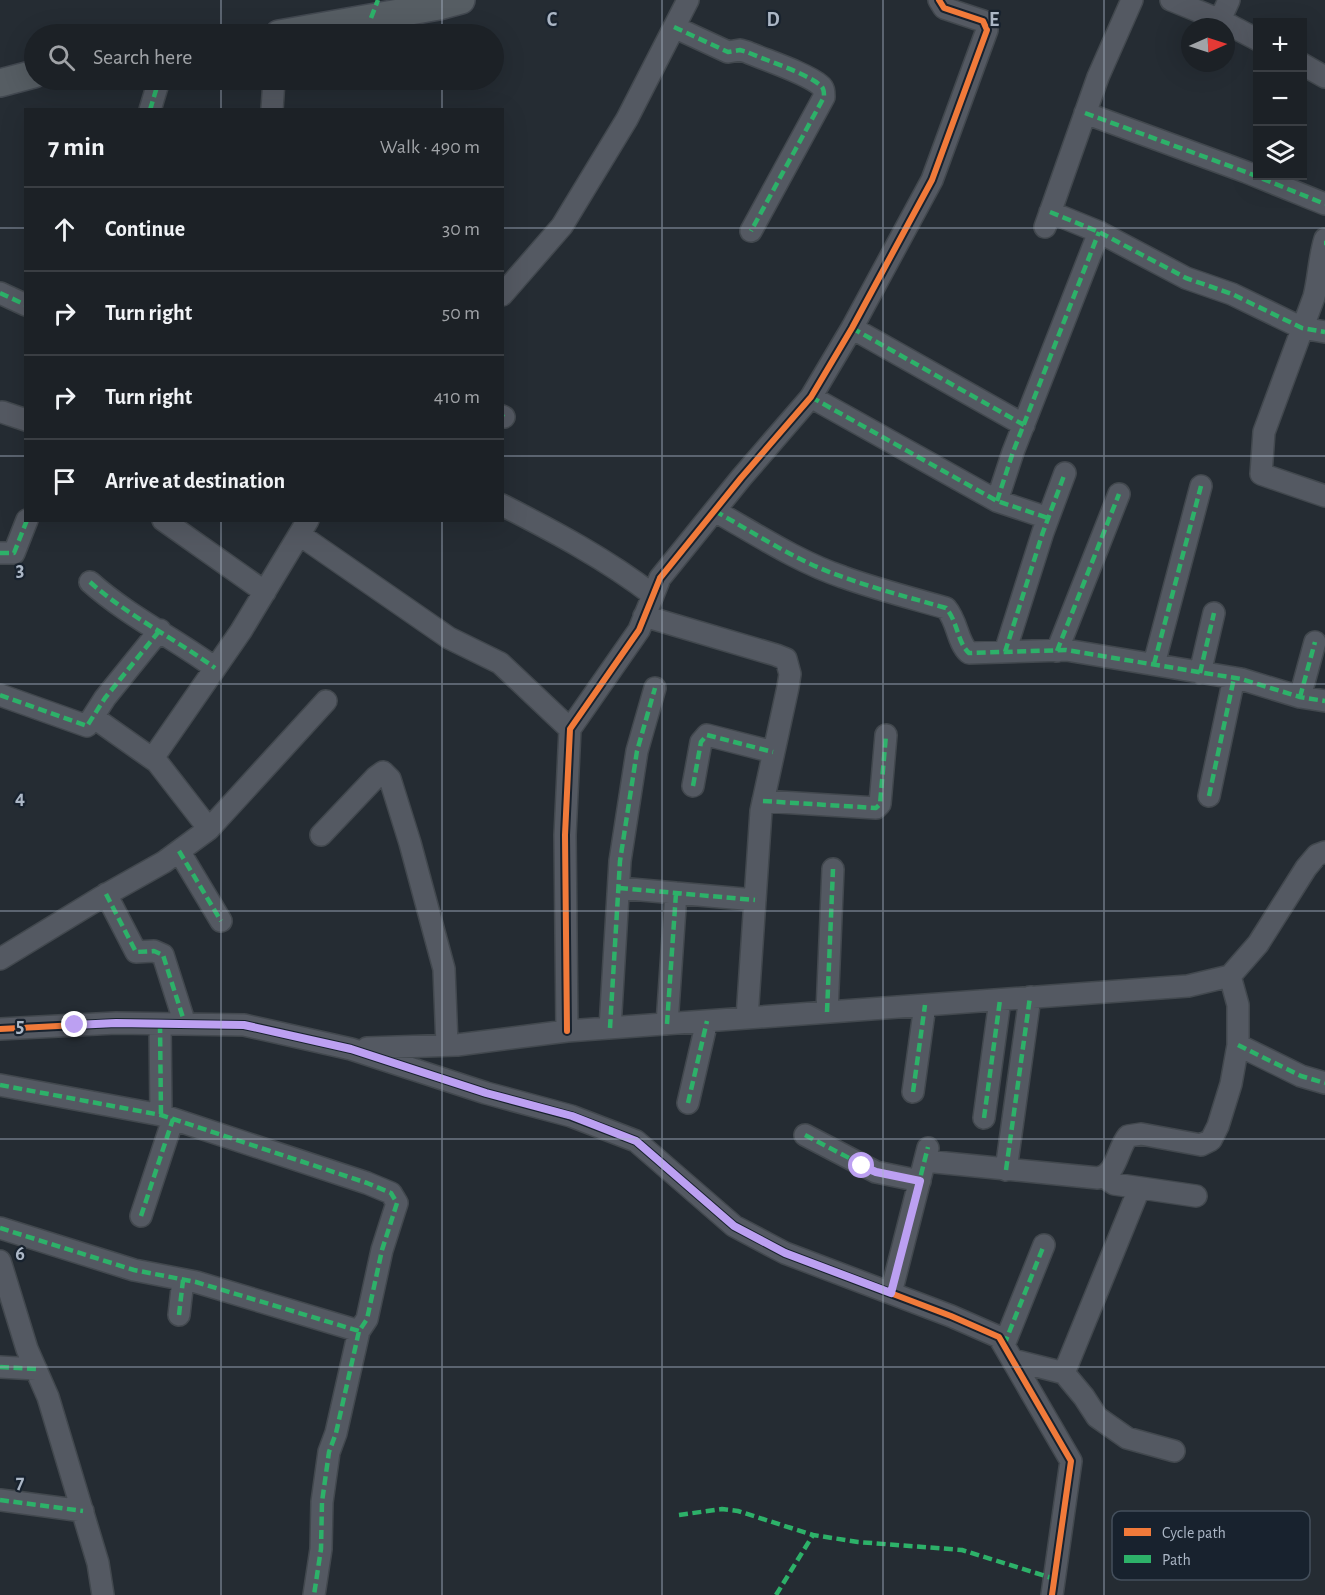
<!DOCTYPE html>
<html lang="en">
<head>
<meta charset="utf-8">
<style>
	:root { --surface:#1c2126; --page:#292e32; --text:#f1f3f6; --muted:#a0a3a7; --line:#3a3e43 }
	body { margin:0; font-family:"Alegreya Sans",sans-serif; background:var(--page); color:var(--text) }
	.controls { position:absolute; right:18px; top:18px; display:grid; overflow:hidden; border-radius:0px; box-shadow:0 6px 24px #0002 }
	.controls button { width:54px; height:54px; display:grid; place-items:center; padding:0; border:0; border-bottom:2px solid var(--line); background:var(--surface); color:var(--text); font:30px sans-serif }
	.compass { position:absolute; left:1181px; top:18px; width:54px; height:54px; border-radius:50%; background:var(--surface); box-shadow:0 6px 24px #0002; rotate:87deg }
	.stop { position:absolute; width:18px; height:18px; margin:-14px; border:4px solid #bca0f2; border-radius:50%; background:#fff }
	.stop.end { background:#bca0f2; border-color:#fff; box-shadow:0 2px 6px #0008 }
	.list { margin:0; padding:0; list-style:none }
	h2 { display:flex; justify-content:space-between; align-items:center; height:78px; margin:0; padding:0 24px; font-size:26px }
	h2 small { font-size:20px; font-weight:400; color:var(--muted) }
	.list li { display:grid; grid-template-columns:39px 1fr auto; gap:18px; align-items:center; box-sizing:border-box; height:84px; padding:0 24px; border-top:2px solid var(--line) }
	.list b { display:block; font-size:22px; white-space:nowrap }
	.list em { font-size:20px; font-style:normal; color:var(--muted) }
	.icon { flex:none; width:33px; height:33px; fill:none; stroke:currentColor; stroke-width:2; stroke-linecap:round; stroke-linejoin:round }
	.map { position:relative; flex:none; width:1325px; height:1595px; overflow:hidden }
	.search { position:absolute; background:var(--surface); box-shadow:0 6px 24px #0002; left:24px; top:24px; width:480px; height:66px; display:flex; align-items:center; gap:15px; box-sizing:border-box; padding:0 21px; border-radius:33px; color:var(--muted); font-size:22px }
	.panel { position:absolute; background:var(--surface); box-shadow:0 6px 24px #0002; left:24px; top:108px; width:480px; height:414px; border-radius:0px }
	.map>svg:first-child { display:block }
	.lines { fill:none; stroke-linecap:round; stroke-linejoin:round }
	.minor-casing { stroke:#42484e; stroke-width:24 }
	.major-casing { stroke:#424850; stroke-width:30 }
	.minor { stroke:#545962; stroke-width:21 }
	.major { stroke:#565d63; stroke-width:27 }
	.quiet { stroke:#2db169; stroke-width:4.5; stroke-dasharray:9 4.5; stroke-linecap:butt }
	.cycleway-casing { stroke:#18222e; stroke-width:10 }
	.cycleway { stroke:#f17a3a; stroke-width:6 }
	.route { stroke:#bca0f2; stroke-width:8 }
	.grid { fill:none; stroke:#acb7c6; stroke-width:1.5; stroke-opacity:0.55 }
	.key { fill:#18222e; stroke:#444f5c; stroke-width:1.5 }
	.key-label { font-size:16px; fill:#acb7c6 }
	.grid-label { font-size:20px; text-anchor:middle; font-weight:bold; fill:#acb7c6; stroke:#18222e; stroke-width:4.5; stroke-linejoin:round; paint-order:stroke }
</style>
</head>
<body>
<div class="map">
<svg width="1325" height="1595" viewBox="0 0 1325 1595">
	<rect width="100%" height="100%" fill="#252c33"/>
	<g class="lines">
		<defs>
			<path id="minor" d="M1171,0L1220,20L1258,40
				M1220,20L1229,0
				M674,27L728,52L740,50L747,52C765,60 806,73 820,85C824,88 824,92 824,97L751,231
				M1302,64L1325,77
				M150,110L159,80
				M272,110L274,80
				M1085,113L1246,172L1325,204
				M1050,212L1099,232L1186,278L1232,294L1302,328L1325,332
				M1045,227L1098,77L1132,0
				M1325,239C1319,258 1319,277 1314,297L1264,432L1261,474L1325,496
				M0,293L26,305
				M502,295L562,226L627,119L688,0
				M852,328L1024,425
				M811,397L997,501L1048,518
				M2,412L26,420
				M502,416L504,417
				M997,501L1013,452L1099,232
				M502,505C555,532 606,559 653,595
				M715,511C756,534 798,562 843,577C876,589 911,598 946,608C958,622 957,642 969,653L1066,650L1241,679L1300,697L1325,701
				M163,520L265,592
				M300,535L449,638L500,663L570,729
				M0,553H14L27,520
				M90,582C128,616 174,638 215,668
				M644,616L776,655L786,659L790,674L788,687L761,811L747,1018
				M1057,651L1119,494
				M1005,652L1043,532L1065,473
				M1154,664L1201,486
				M1200,673L1214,613
				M0,695L87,726L105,698L160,630
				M1300,697L1315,642
				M93,717L157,762L209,829
				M153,758L241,631L308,520
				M693,786L701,742L707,735L773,752
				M1209,796L1234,678
				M763,801L876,808L880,804L886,735
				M321,835L376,777L383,772L390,779L410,843L444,969L447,1045
				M179,851L221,921
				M619,888L755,900
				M106,894L136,952L154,951L163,955L185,1024
				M0,959L100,898L164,862L209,829L326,701
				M827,1012L833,869
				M160,1024L161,1115
				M667,1024L676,893
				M610,1028L620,861L637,751L655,688
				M0,1029L116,1023L244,1025L351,1049L486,1093L571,1116L636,1141L734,1226L785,1253L951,1316L999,1337L1071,1461L1052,1595
				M567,1031L565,835L570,729L639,630L660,578L741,478L811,397L852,328L932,180L987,30L983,21L944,8L939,0
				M1238,1045L1301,1076L1325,1083
				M367,1048L457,1045L567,1031L1188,986L1230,976L1258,944L1306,868L1317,855L1325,852
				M0,1085L161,1115L367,1183L391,1193L397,1203L382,1250L367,1319L359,1331L336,1433L329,1452L322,1502L321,1549L314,1595
				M913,1092L925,1005
				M688,1103L707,1021
				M984,1118L1000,1000
				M805,1135L876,1172L920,1181
				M925,1161L1098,1178C1117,1175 1117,1149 1128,1136L1141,1134L1201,1145L1211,1140L1218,1126L1231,1084L1238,1045V1005L1230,976
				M1006,1170L1030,997
				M1104,1177L1114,1184L1196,1196
				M141,1216L173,1119
				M0,1228L134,1270L196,1282L359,1331
				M0,1261L27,1349L48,1397L98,1563L103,1595
				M891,1293L928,1148
				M179,1315L183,1280
				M1004,1345L1044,1245
				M1013,1360L1064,1373L1084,1397L1097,1417L1127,1438L1174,1451
				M0,1367L36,1369
				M1064,1373L1139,1189
				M0,1500L83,1511"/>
			<path id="major" d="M279,34L439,6L461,0
				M0,83L34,74"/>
		</defs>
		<use href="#minor" class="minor-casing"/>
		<use href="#major" class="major-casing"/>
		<use href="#minor" class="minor"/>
		<use href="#major" class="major"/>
		<path class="quiet" d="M371,18L378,0
			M674,27L728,52L740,50L747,52C765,60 806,73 820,85C824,88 824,92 824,97L751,231
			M150,110L159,80
			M1085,113L1246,172L1325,204
			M1050,212L1099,232L1186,278L1232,294L1302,328L1325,332
			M1324,243H1325
			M0,293L26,305
			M852,328L1024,425
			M811,397L997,501L1048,518
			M502,416L504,417
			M997,501L1013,452L1099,232
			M715,511C756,534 798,562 843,577C876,589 911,598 946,608C958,622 957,642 969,653L1066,650L1241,679L1300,697L1325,701
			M0,553H14L27,520
			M90,582C128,616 174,638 215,668
			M1057,651L1119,494
			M1005,652L1043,532L1065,473
			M1154,664L1201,486
			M1200,673L1214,613
			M0,695L87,726L105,698L160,630
			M1300,697L1315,642
			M693,786L701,742L707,735L773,752
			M1209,796L1234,678
			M763,801L876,808L880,804L886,735
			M179,851L221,921
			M619,888L755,900
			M106,894L136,952L154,951L163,955L185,1024
			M827,1012L833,869
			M160,1024L161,1115
			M667,1024L676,893
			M610,1028L620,861L637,751L655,688
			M1238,1045L1301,1076L1325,1083
			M0,1085L161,1115L367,1183L391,1193L397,1203L382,1250L367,1319L359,1331L336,1433L329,1452L322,1502L321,1549L314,1595
			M913,1092L925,1005
			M688,1103L707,1021
			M984,1118L1000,1000
			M805,1135L876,1172L920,1181
			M1006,1170L1030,997
			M141,1216L173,1119
			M0,1228L134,1270L196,1282L359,1331
			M891,1293L928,1147
			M179,1315L183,1280
			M1004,1345L1044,1245
			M0,1367L36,1369
			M0,1500L83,1511
			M679,1515L722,1509L738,1511L813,1535L858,1542L962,1550L1055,1579
			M776,1595L813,1535"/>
		<defs>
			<path id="cycleway" d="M0,1029L116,1023L244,1025L351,1049L486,1093L571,1116L636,1141L734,1226L785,1253L951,1316L999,1337L1071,1461L1052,1595
				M567,1031L565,835L570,729L639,630L660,578L741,478L811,397L852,328L932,180L987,30L983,21L944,8L939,0"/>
		</defs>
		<use href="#cycleway" class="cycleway-casing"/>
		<use href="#cycleway" class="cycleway"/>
	</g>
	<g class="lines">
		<path class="route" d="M75,1025L116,1023L244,1025L351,1049L486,1093L572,1116L636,1141L734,1226L785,1253L891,1293L920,1181L876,1172L862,1166"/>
	</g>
	<path class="grid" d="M221,0V34M442,0V34M662,0V1595M883,0V1595M1104,0V1595M221,80V110M442,80V110M0,228H26M502,228H1325M0,456H26M502,456H1325M221,520V1595M442,520V1595M0,684H1325M0,911H1325M0,1139H1325M0,1367H1325"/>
	<rect x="1112" y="1511" width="198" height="69" rx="9" class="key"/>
	<rect x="1124" y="1528" width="27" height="8" fill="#f17a3a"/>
	<rect x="1124" y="1555" width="27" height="8" fill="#2db169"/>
	<g class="key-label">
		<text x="1162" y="1538">Cycle path</text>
		<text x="1162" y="1565">Path</text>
	</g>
	<g class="grid-label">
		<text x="552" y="26">C</text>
		<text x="773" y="26">D</text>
		<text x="994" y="26">E</text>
		<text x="20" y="576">3</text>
		<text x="20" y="804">4</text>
		<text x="20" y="1032">5</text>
		<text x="20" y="1260">6</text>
		<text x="20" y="1488">7</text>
	</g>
</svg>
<div class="controls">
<button>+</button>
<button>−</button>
<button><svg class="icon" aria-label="layers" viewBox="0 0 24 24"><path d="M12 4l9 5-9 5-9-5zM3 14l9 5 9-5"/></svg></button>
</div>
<svg class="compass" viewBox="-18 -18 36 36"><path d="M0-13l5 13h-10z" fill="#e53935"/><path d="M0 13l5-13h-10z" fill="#a0a3a7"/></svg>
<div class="stop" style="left:862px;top:1166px"></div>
<div class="stop end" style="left:75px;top:1025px"></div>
<div class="search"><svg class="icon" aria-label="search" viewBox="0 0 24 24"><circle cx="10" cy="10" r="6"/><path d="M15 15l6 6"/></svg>Search here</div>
<section class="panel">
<h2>7 min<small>Walk · 490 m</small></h2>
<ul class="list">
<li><svg class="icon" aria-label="ahead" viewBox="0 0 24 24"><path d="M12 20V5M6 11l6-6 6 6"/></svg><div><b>Continue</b></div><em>30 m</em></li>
<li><svg class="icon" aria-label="right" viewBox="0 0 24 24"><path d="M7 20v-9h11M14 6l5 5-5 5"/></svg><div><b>Turn right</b></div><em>50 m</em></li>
<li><svg class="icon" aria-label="right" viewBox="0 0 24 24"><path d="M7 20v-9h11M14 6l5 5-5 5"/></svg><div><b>Turn right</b></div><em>410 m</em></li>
<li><svg class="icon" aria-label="arrive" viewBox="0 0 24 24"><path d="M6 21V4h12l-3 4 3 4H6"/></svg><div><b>Arrive at destination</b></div></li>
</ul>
</section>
</div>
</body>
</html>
